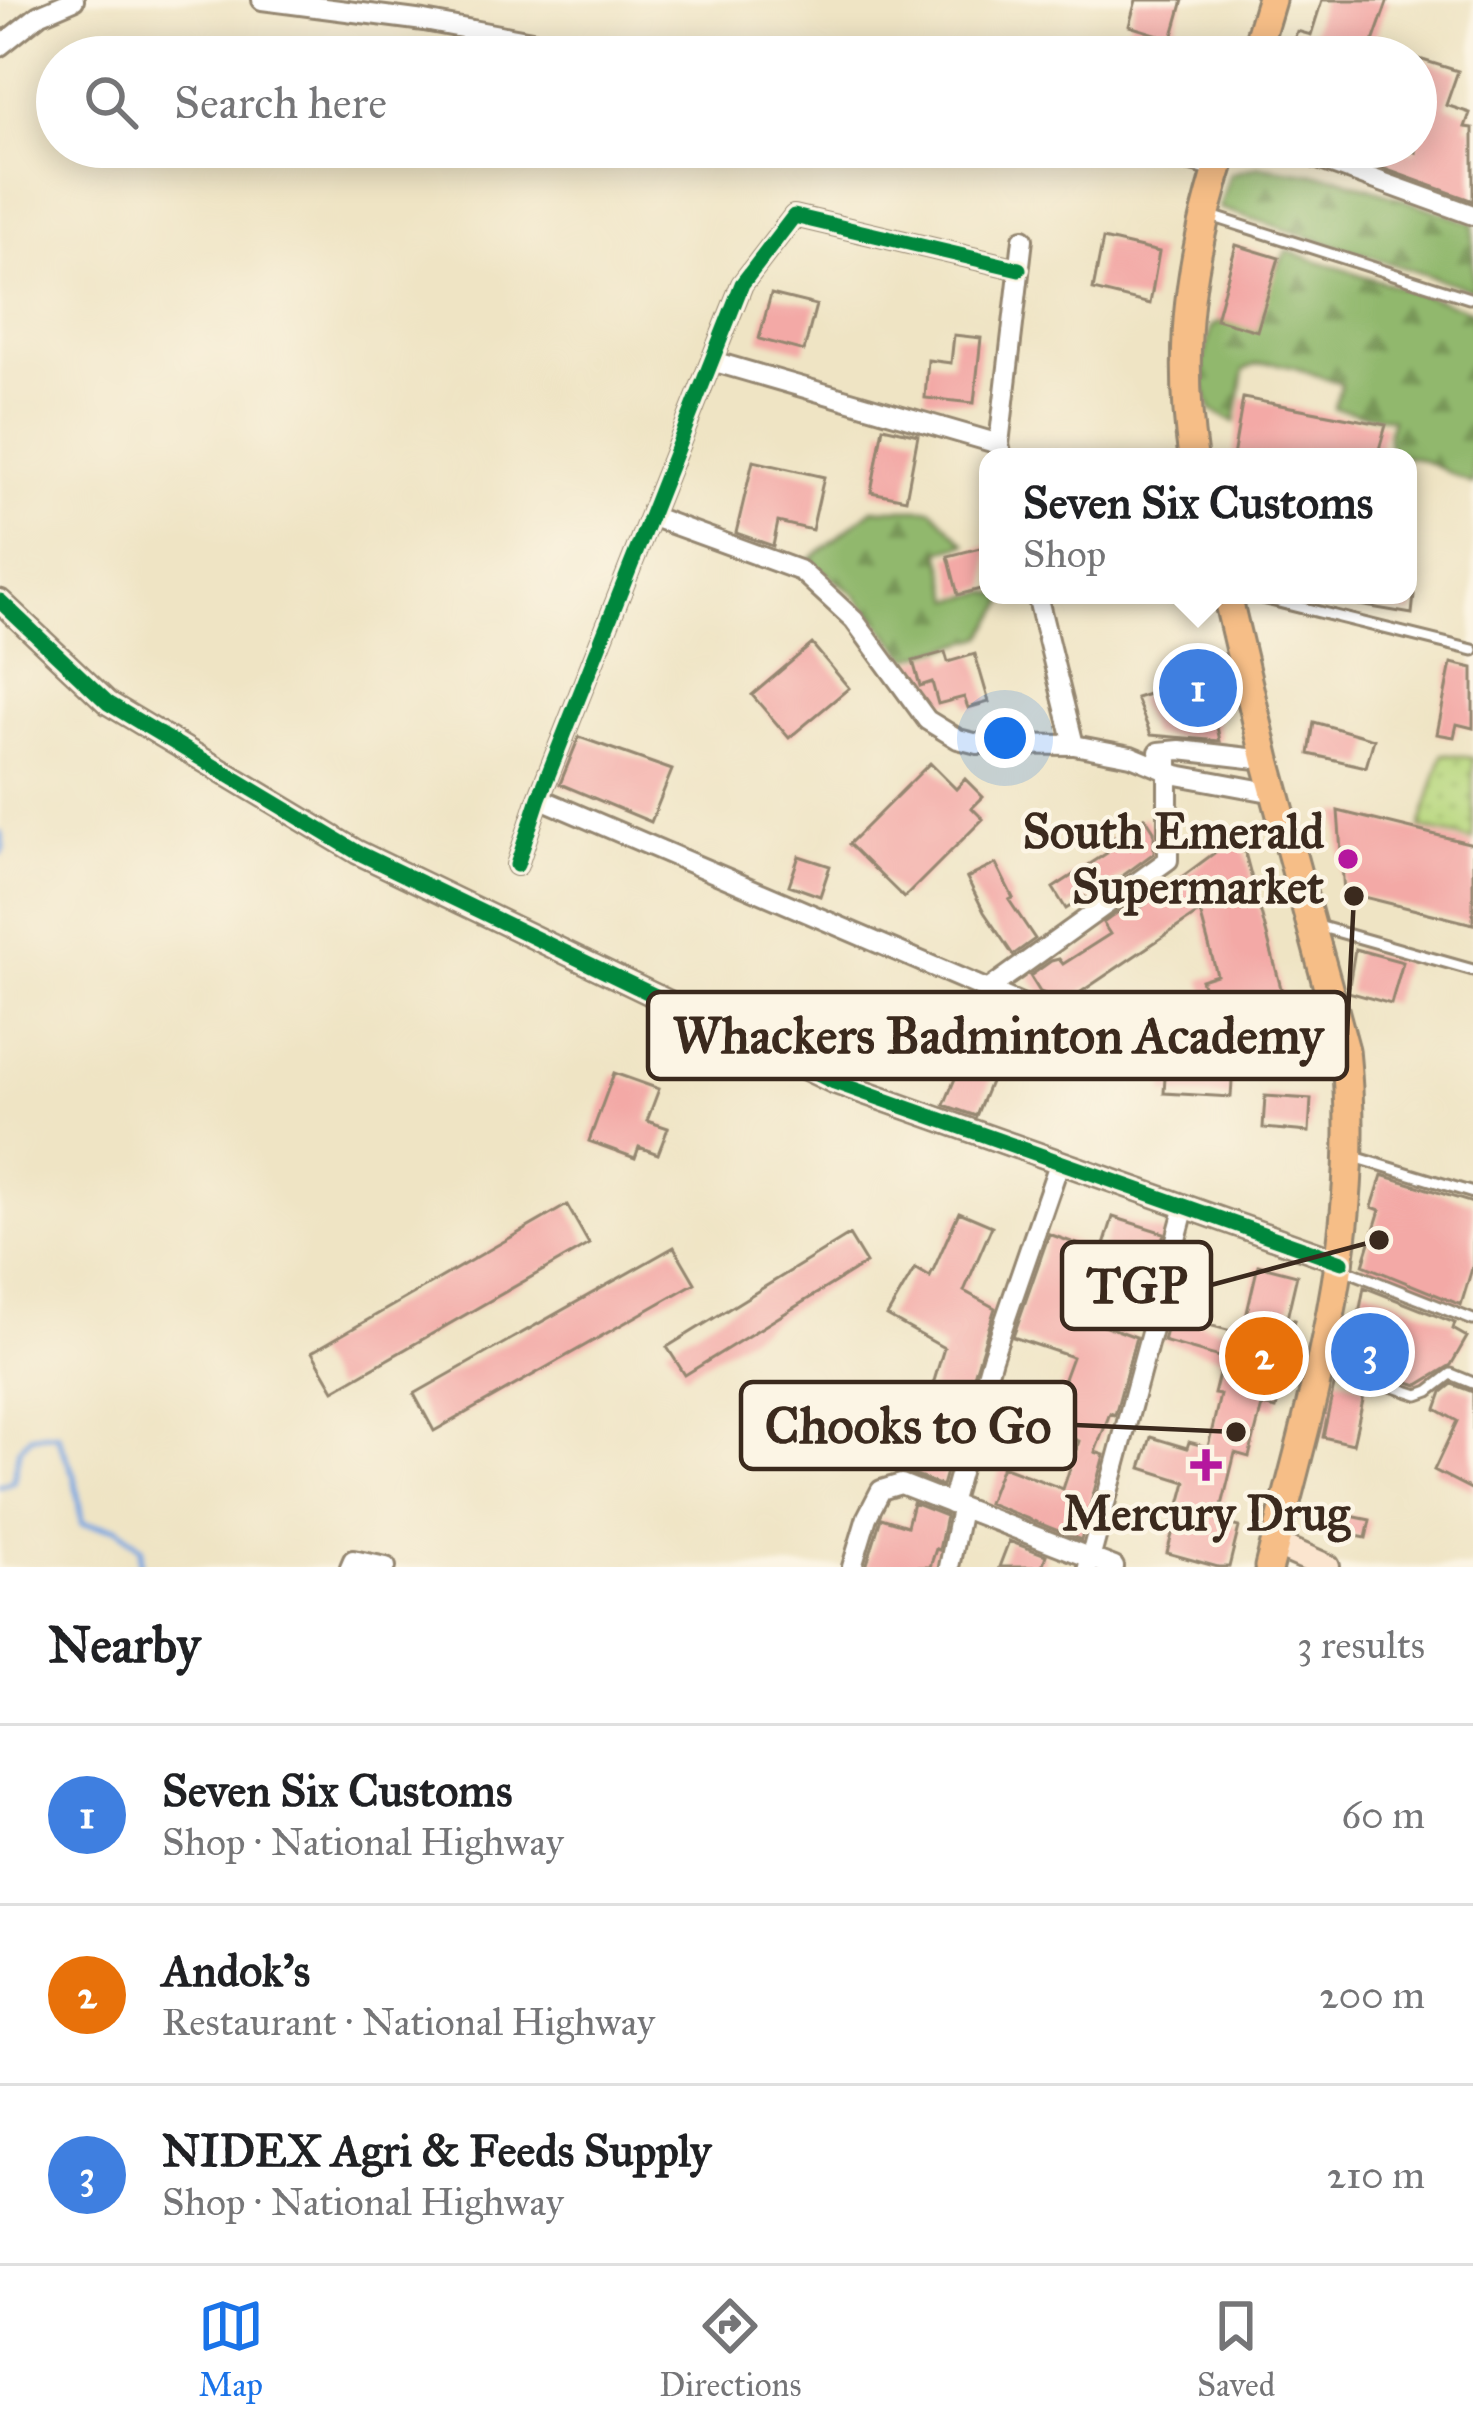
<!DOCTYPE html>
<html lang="en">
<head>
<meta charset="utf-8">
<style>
	:root { --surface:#fff; --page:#f6f6f6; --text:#202124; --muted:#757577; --line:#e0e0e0; --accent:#1a73e8 }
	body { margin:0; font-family:"IM FELL Great Primer",serif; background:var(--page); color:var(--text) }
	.you { position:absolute; left:1005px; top:738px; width:42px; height:42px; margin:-30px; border:9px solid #fff; border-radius:50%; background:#1a73e8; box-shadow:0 0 0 18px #1a73e833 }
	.badge { display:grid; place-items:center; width:78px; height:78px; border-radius:50%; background:var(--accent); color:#fff; font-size:39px; font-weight:700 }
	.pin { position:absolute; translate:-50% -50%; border:6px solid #fff; box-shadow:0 3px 12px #0006 }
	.popup { position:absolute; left:979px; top:448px; width:438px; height:156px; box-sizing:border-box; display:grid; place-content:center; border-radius:24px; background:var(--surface); filter:drop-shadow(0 3px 9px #0005); font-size:39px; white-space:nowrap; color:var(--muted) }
	.popup b { font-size:45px; color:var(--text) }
	.popup::after { content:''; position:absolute; left:50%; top:100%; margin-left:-24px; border:24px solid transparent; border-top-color:var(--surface) }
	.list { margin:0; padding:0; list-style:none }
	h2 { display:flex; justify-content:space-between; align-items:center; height:156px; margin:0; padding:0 48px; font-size:51px }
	h2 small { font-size:39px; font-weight:400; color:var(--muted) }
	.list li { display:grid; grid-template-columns:78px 1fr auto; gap:36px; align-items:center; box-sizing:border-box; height:180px; padding:0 48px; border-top:3px solid var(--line) }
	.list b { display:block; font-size:45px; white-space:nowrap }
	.list p { margin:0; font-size:39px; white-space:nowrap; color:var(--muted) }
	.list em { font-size:39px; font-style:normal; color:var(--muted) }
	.icon { flex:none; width:66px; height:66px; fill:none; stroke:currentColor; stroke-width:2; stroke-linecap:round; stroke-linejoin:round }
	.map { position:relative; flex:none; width:1473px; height:1567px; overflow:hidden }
	.search { position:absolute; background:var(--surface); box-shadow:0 6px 30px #0003; left:36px; right:36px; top:36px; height:132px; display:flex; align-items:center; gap:30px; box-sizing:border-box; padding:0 42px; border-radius:66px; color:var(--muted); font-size:45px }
	.sheet { height:696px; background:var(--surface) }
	nav { display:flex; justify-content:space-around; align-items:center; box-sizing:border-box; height:168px; border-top:3px solid var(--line); background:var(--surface); font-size:33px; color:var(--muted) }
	nav a { display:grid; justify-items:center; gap:6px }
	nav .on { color:var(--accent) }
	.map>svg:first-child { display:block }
	.grass { fill:url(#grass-dots); stroke:#79804e; stroke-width:3 }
	.forest { fill:url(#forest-firs); stroke:#667146; stroke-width:3 }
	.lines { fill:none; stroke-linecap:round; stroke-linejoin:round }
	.stream { stroke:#77a5e0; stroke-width:6 }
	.building { fill:#f3a9a6 }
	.service-casing { stroke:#958771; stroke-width:15 }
	.minor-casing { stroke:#958771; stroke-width:24 }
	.tertiary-casing { stroke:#958771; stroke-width:27 }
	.secondary-casing { stroke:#958771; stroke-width:30 }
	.primary-casing { stroke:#958771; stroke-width:33 }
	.service { stroke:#fff; stroke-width:9 }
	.minor { stroke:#fff; stroke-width:18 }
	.tertiary { stroke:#fff; stroke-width:21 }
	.secondary { stroke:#fbe5cf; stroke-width:24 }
	.primary { stroke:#f6be87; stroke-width:27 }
	.cycleway-casing { stroke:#fcf5e5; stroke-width:22 }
	.cycleway { stroke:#00873e; stroke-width:15 }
	.poi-dot { fill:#b5179e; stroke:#fcf5e5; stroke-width:4.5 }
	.labels { text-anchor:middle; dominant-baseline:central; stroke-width:9; stroke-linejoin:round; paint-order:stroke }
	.poi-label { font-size:48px; font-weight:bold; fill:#3b2a1e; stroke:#fcf5e5; text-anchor:end }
	.leader { fill:none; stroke:#3b2a1e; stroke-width:4.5 }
	.callout-dot { fill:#3b2a1e; stroke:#fcf5e5; stroke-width:4.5 }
	.callout { fill:#fcf5e5; stroke:#3b2a1e; stroke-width:4.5 }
	.callout-label { font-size:51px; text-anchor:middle; font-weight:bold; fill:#3b2a1e }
</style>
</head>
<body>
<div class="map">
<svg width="1473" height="1567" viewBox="0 0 1473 1567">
	<defs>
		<pattern id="grass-dots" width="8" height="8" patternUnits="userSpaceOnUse" patternTransform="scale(3)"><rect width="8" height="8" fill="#b7d77e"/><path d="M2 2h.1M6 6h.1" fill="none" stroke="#9eb96c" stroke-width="1.8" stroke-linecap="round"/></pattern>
		<pattern id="forest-firs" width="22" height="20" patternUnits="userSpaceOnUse" patternTransform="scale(3)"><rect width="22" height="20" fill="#91b86d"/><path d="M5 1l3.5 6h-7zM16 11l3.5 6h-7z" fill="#789659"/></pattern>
	</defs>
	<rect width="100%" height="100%" fill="#fcf5e5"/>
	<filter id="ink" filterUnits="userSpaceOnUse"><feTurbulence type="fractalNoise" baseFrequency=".00833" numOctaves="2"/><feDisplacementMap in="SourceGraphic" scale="24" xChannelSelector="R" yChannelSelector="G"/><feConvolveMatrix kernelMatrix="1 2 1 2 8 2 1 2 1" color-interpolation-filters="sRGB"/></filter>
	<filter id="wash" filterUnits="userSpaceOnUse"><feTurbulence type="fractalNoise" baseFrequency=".004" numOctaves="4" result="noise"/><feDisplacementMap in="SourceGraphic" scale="48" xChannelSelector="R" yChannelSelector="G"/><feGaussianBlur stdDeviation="2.7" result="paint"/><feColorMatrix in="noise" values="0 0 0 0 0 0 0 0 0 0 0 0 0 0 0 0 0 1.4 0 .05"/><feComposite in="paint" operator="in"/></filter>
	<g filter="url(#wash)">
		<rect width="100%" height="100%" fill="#efe4c4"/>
		<path class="grass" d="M1443,754L1473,758V840L1420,828Z"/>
		<path class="forest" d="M1259,166L1337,177L1473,223V290L1219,208L1230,174Z
			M1287,251L1473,311V484C1454,477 1436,464 1418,459C1408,456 1396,459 1390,448C1385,440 1390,428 1392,419L1334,408L1341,384C1312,375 1271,352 1244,370L1235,422L1211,410L1200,374L1212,326L1249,309Z
			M873,509H932L966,544L940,551L953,600L988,592L1002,595L1005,603L983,637L909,658L853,593L809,560Z"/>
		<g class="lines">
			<path class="stream" d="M0,833L3,848L0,853
				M0,1486L13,1481L19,1449L31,1436L57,1434L75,1478L82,1524L118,1528L141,1548L140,1567"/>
		</g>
		<g id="blocks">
			<path class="building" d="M1136,0H1183L1172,39L1129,26Z
				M1322,0H1388L1373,42L1407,57H1288L1297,31L1311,35Z
				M1416,58L1458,71L1446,105L1470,113L1465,127L1473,128V201L1354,158L1357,147H1402L1416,152Z
				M1103,239L1159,252L1150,304L1093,290Z
				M1236,245L1279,258L1257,331L1216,319Z
				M771,294L816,305L804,351L759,339Z
				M954,335L981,338L974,403L925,398L928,360L951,363Z
				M1243,398L1386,425L1377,457H1233Z
				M883,427L918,435L906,499L871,492Z
				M753,461L824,477L812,530L778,522L773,546L736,533Z
				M988,546V587L958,595L948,556Z
				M1359,595H1414L1412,614L1359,605Z
				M812,644L849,688L789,738L752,695Z
				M945,652L948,662L975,654L989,702L968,708L964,697L938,704L932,682L920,686L913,661Z
				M1451,663L1473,668V728L1457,724L1454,737L1437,734Z
				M1196,679L1206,711L1213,708L1220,741L1151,735L1136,698Z
				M1314,722L1374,739L1366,767L1309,754Z
				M579,737L672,770L651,822L560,784Z
				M930,763L956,789L965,779L983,797L972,808L983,819L904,898L849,844Z
				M1338,811L1473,844V924L1344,892Z
				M1145,817L1154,831V853L1088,901L1085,897L1066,909L1053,888L1107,853L1102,845Z
				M1240,834L1290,1022L1223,1043L1201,980L1217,975L1200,912L1081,992L1084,997L1071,1005L1040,992L1030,976L1051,961L1059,959L1063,964L1110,934L1103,923L1136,899L1141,907Z
				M799,856L830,866L820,896L789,885Z
				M996,864L1013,898L1009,900L1035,939L1013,955L984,912L967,878Z
				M1355,949L1403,962L1391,1004L1348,992Z
				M979,1021L1010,1033L976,1116L944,1105Z
				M1166,1062L1233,1066L1231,1097L1164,1093Z
				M614,1073L659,1089L647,1121L668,1128L658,1154L639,1147L635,1158L589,1141Z
				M1265,1096L1311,1099L1309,1132L1263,1128Z
				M1382,1175L1473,1203V1265L1461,1305L1363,1265L1380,1210L1372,1207Z
				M567,1205L589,1244L334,1390L312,1352Z
				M959,1212L992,1226L964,1291L995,1308L962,1415L927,1404L944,1348L887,1316L915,1268L930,1277Z
				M1113,1217L1164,1233L1158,1254L1130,1246L1124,1265L1100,1258Z
				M1049,1234L1094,1250L1076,1315L1136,1337L1115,1415L1110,1413L1095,1452L1104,1455L1081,1540L988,1503L1002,1466L1063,1489L1079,1441L1057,1432L1070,1399L1058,1395L1072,1357L1013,1337Z
				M849,1235L866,1263L685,1375L667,1347Z
				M674,1247L695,1283L434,1431L414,1394Z
				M1258,1265L1297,1275L1287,1318L1295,1320L1278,1375L1284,1377L1276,1409L1262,1406L1249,1457L1235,1453L1218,1522L1239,1527L1229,1567H1218L1167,1553L1186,1482L1141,1468L1151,1437L1187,1448L1189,1442L1208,1447L1220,1395L1214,1394L1223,1358L1163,1341L1181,1273L1201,1278L1190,1320L1242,1334Z
				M1364,1287L1455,1323L1453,1329L1467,1337L1451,1365L1418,1385L1350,1363Z
				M1336,1377L1366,1387L1353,1444L1323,1437Z
				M1452,1384L1473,1392V1490L1434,1470L1457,1421L1436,1409L1442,1392Z
				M917,1437L953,1447L942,1486L906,1472Z
				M913,1503L946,1516L939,1550L936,1549L930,1567H866L881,1518L907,1526Z
				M1331,1512L1370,1520L1366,1538L1327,1530Z
				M1009,1541L1046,1555L1042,1567H999Z"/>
		</g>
	</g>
	<g filter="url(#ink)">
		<use href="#blocks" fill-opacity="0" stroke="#958771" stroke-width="3"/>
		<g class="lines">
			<defs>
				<path id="service" d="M1211,216L1469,298
					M1250,595L1473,650
					M1318,926L1473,970
					M1351,1156L1473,1193
					M1341,1268L1473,1320
					M1327,1365L1418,1395L1429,1391L1451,1374L1473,1383"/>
				<path id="minor" d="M262,0L424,21L618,57
					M0,46L39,15L74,0
					M1137,147L1218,168
					M1285,147L1473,215
					M712,361L999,444
					M1002,457L999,444L1023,239
					M653,517L801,571L854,620L927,720L958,739L978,744L1074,745L1131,756L1177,775L1275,793
					M1037,595L1074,745
					M1159,752L1180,750L1266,760
					M539,798L1147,1058
					M517,865L539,798L742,284L794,216L1019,269
					M989,989L1168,860V751
					M951,1504L992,1358L1059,1164
					M350,1567L353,1560L386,1567
					M852,1567L867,1517L881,1490L901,1484L1114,1567
					M949,1567L961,1509
					M1088,1567L1185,1206"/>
				<path id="tertiary" d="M0,601L108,703L357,852L834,1082L1342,1262"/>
				<path id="secondary" d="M1275,1544L1327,1567"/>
				<path id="primary" d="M1254,57L1271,0
					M1193,457C1177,346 1190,254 1225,147
					M1227,595L1266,760L1345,1050C1364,1233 1314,1392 1269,1567"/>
			</defs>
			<use href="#service" class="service-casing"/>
			<use href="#minor" class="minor-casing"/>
			<use href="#tertiary" class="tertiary-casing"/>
			<use href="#secondary" class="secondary-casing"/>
			<use href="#primary" class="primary-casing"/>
			<use href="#service" class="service"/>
			<use href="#minor" class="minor"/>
			<use href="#tertiary" class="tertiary"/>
			<use href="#secondary" class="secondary"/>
			<use href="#primary" class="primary"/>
			<defs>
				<path id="cycleway" d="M0,601L108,703L357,852L834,1082L1342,1262
					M517,865L539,798L742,284L794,216L1019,269"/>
			</defs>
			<use href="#cycleway" class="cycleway-casing"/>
			<use href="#cycleway" class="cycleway"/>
		</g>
	</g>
	<g class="poi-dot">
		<circle cx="1348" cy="859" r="12"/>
		<path d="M1200 1447h12v12h12v12h-12v12h-12v-12h-12v-12h12z"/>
	</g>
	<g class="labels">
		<g class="poi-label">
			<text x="1324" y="831">South Emerald<tspan x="1324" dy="55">Supermarket</tspan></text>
			<text x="1206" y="1513" text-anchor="middle">Mercury Drug</text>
		</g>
	</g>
	<path class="leader" d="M1354 896L1347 1035M1379 1240L1211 1285M1236 1432L1075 1425"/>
	<g class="callout-dot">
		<circle cx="1354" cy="896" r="12"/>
		<circle cx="1379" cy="1240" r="12"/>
		<circle cx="1236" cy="1432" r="12"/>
	</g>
	<g class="callout">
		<rect x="648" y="992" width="699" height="87" rx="12"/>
		<rect x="1062" y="1242" width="149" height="87" rx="12"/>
		<rect x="741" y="1382" width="334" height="87" rx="12"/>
	</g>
	<g class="callout-label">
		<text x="998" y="1053">Whackers Badminton Academy</text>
		<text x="1137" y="1303">TGP</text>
		<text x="908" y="1443">Chooks to Go</text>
	</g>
</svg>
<div class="you"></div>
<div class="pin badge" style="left:1198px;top:688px;background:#3f7fe0">1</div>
<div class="popup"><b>Seven Six Customs</b>Shop</div>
<div class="pin badge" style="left:1264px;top:1356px;background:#e8710a">2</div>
<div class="pin badge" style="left:1370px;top:1352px;background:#3f7fe0">3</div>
<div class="search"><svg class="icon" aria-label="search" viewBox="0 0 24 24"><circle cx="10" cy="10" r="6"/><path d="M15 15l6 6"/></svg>Search here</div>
</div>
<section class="sheet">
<h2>Nearby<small>3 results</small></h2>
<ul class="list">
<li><span class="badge" style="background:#3f7fe0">1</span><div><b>Seven Six Customs</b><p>Shop · National Highway</p></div><em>60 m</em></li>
<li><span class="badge" style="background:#e8710a">2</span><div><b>Andok's</b><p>Restaurant · National Highway</p></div><em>200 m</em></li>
<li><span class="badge" style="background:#3f7fe0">3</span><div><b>NIDEX Agri &amp; Feeds Supply</b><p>Shop · National Highway</p></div><em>210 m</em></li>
</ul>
</section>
<nav>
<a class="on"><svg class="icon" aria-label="map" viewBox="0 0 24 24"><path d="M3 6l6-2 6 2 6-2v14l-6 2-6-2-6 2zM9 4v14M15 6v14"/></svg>Map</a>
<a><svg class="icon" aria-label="directions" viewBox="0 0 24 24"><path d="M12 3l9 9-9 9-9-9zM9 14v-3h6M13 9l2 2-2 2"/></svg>Directions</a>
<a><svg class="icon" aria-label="saved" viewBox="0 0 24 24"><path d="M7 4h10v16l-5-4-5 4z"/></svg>Saved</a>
</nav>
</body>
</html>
